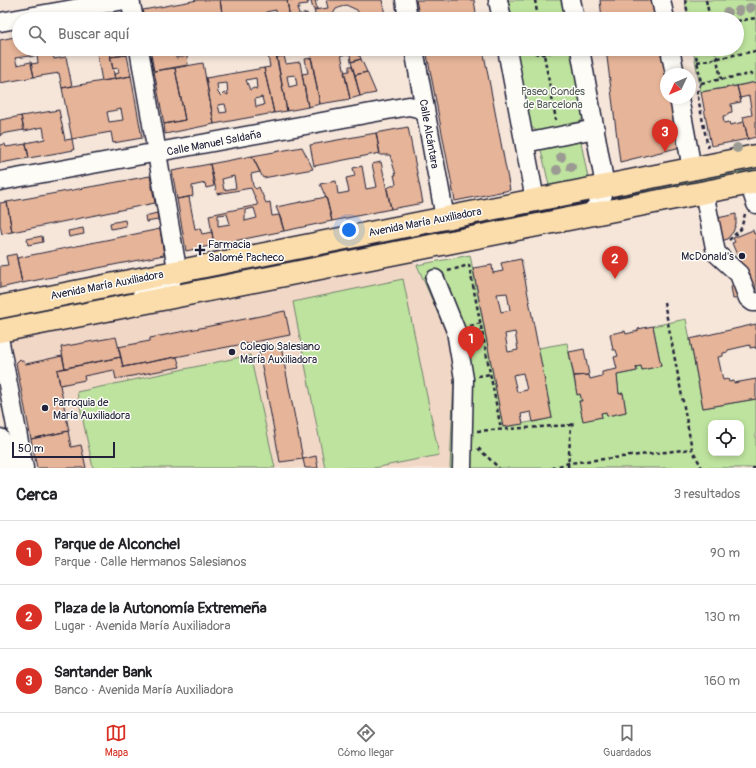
<!DOCTYPE html>
<html lang="es">
<head>
<meta charset="utf-8">
<style>
	:root { --surface:#fff; --page:#f6f6f6; --text:#202124; --muted:#757577; --line:#e0e0e0; --accent:#d93025 }
	body { margin:0; font-family:Pangolin,sans-serif; background:var(--page); color:var(--text) }
	.controls { position:absolute; right:12px; bottom:12px; display:grid; overflow:hidden; border-radius:8px; box-shadow:0 2px 6px #0003 }
	.controls button { width:36px; height:36px; display:grid; place-items:center; padding:0; border:0; border-bottom:1px solid var(--line); background:var(--surface); color:var(--text); font:20px sans-serif }
	.compass { position:absolute; left:660px; top:68px; width:36px; height:36px; border-radius:50%; background:var(--surface); box-shadow:0 2px 6px #0003; rotate:226deg }
	.scale { position:absolute; left:12px; bottom:10px; width:103px; box-sizing:border-box; padding-left:4px; border:2px solid #22223b; border-top:0; font-size:11px; line-height:14px; white-space:nowrap; color:#22223b; -webkit-text-stroke:3px #fdfcf7; paint-order:stroke }
	.you { position:absolute; left:349px; top:230px; width:14px; height:14px; margin:-10px; border:3px solid #fff; border-radius:50%; background:#1a73e8; box-shadow:0 0 0 6px #1a73e833 }
	.badge { display:grid; place-items:center; width:26px; height:26px; border-radius:50%; background:var(--accent); color:#fff; font-size:13px; font-weight:700 }
	.pin { position:absolute; translate:-50% -33px; filter:drop-shadow(0 1px 2px #0008) }
	.pin::after { content:''; position:absolute; top:21px; width:14px; height:12px; background:inherit; clip-path:polygon(0 0,100% 0,50% 100%) }
	.list { margin:0; padding:0; list-style:none }
	h2 { display:flex; justify-content:space-between; align-items:center; height:52px; margin:0; padding:0 16px; font-size:17px }
	h2 small { font-size:13px; font-weight:400; color:var(--muted) }
	.list li { display:grid; grid-template-columns:26px 1fr auto; gap:12px; align-items:center; box-sizing:border-box; height:64px; padding:0 16px; border-top:1px solid var(--line) }
	.list b { display:block; font-size:15px; white-space:nowrap }
	.list p { margin:0; font-size:13px; white-space:nowrap; color:var(--muted) }
	.list em { font-size:13px; font-style:normal; color:var(--muted) }
	.icon { flex:none; width:22px; height:22px; fill:none; stroke:currentColor; stroke-width:2; stroke-linecap:round; stroke-linejoin:round }
	.map { position:relative; flex:none; width:756px; height:468px; overflow:hidden }
	.search { position:absolute; background:var(--surface); box-shadow:0 2px 6px #0003; left:12px; right:12px; top:12px; height:44px; display:flex; align-items:center; gap:10px; box-sizing:border-box; padding:0 14px; border-radius:22px; color:var(--muted); font-size:15px }
	.sheet { height:244px; background:var(--surface) }
	nav { display:flex; justify-content:space-around; align-items:center; box-sizing:border-box; height:56px; border-top:1px solid var(--line); background:var(--surface); font-size:11px; color:var(--muted) }
	nav a { display:grid; justify-items:center; gap:2px }
	nav .on { color:var(--accent) }
	.map>svg:first-child { display:block }
	.built { fill:#f1d7c6 }
	.green { fill:#bee39e; stroke:#70826c; fill-rule:evenodd }
	.building { fill:#e6b498; stroke:#22223b; fill-rule:evenodd }
	.lines { fill:none; stroke-linecap:round; stroke-linejoin:round }
	.minor-casing { stroke:#22223b; stroke-width:21 }
	.major-casing { stroke:#22223b; stroke-width:25 }
	.path { stroke:#22223b; stroke-width:2.5; stroke-dasharray:4 3; stroke-linecap:butt }
	.minor { stroke:#fdfcf7; stroke-width:18 }
	.major { stroke:#fbddab; stroke-width:22 }
	.tree { fill:#9b9a93 }
	.poi-dot { fill:#22223b; stroke:#fdfcf7; stroke-width:1.5 }
	.labels { text-anchor:middle; dominant-baseline:central; stroke-width:3; stroke-linejoin:round; paint-order:stroke }
	.park-label { font-size:11px; fill:#515c59; stroke:#fdfcf7 }
	.street-label { font-size:11px; fill:#22223b; stroke:#fdfcf7 }
	.poi-label { font-size:11px; fill:#22223b; stroke:#fdfcf7; text-anchor:start }
</style>
</head>
<body>
<div class="map">
<svg width="756" height="468" viewBox="0 0 756 468">
	<rect width="100%" height="100%" fill="#f6e6da"/>
	<filter id="ink" filterUnits="userSpaceOnUse"><feTurbulence type="fractalNoise" baseFrequency=".025" numOctaves="2"/><feDisplacementMap in="SourceGraphic" scale="8" xChannelSelector="R" yChannelSelector="G"/><feConvolveMatrix kernelMatrix="1 2 1 2 8 2 1 2 1" color-interpolation-filters="sRGB"/></filter>
	<g filter="url(#ink)">
		<path class="built" d="M415,262L448,337L454,378L450,468H37L10,339Z"/>
		<path class="green" d="M503,0H568L571,19H506Z
			M685,0H756V82L701,92L693,49H737V19H688Z
			M512,49H577L588,110L578,125L540,134L525,121Z
			M580,137L589,183L550,190L540,145Z
			M756,166V174L620,200L615,194Z
			M470,255L504,427L552,418L538,348L567,343L577,394H580L582,401H579L583,420L601,417V413L606,412L607,416L626,412L623,393L619,394L617,375L637,371L636,367L641,366L642,370L661,366L653,326L686,319L703,408L756,399V468H450L454,378L448,337L417,265ZM711,423H741V453H711Z
			M403,279L439,455L374,468H325L293,302Z
			M250,355L275,468H93L77,392Z"/>
		<path class="building" d="M198,0H220L223,19H145L143,10Z
			M220,0H287L290,19H277L276,10L266,12L267,19H243V16L223,19Z
			M287,0H307L308,4L299,5V9H297L301,19H290Z
			M307,0H318H315L317,9H313L311,1L308,2Z
			M326,0H382L386,19H362L357,10L346,5L336,9L330,19H313L316,18L314,10L328,8Z
			M416,0H474L477,19H420Z
			M600,0H655L659,19H602Z
			M307,13L308,19H301L300,15Z
			M120,14L121,19H103L102,17Z
			M19,36V49H28L30,56L15,58L17,65L31,62L34,77L0,83V40Z
			M28,49H64L53,52L54,59L66,57L72,86L62,88L59,73L34,77L31,64L38,63L37,55L30,57Z
			M96,49H109L115,79L102,81Z
			M109,49H126L127,55L110,57Z
			M150,49H174L176,58L187,56L188,65L154,71Z
			M310,49H340L350,99L320,104Z
			M340,49H354L358,56H360L361,59L351,62L350,54L341,55Z
			M426,49H483L510,190L455,201Z
			M606,49H665L666,98H675L685,146L620,162Z
			M275,50L287,111L274,113L264,68L270,67L268,56H266L265,52Z
			M127,55L131,76L115,79L114,74L119,73L118,68L113,69L110,57Z
			M284,56L286,64L300,62L308,107L287,111L277,57ZM295,75L297,85L289,87L287,76Z
			M311,58L320,104L308,107L302,74L308,73L305,59Z
			M361,59L367,72L355,75L351,62Z
			M203,63L214,124L165,134L164,124L185,120L175,68Z
			M349,66H352L360,96L350,99L344,72L349,71Z
			M175,68L185,120L164,124L154,71Z
			M264,68L274,113L214,124L206,78ZM256,78L257,89L254,88L250,90L246,80ZM227,83L228,95L224,93L221,96L218,93L217,84ZM262,97L264,105L256,107L255,99ZM225,104L227,112L220,113L218,105Z
			M367,72L376,93L360,96L355,75Z
			M131,76L142,138L113,143L111,132L72,139L62,88ZM121,109L123,120L109,122L107,112Z
			M756,82V137L748,139L743,117L752,115L749,96L740,98L737,86Z
			M737,86L741,102L731,104L732,112L728,113V115L723,116L724,123L729,122L730,125L744,122L748,139L711,146L701,92Z
			M59,110L65,140L72,139L74,150L29,158L26,143L45,139L43,127L24,131L21,116Z
			M21,116L24,130L1,134L0,137V120Z
			M408,127L423,203L391,209L387,188L396,184L394,175H396L390,155H380L376,133Z
			M376,133L380,153L314,166L310,145Z
			M5,144L6,147L26,144L29,158L0,163V145Z
			M302,147L313,169L263,178L252,156Z
			M252,156L260,172L251,174L253,186L256,189L259,187L266,203L270,202L272,216L279,215L284,231L214,245L209,215L258,205L251,188L217,194L210,164ZM234,176L236,188L224,190L222,179ZM254,208L257,218L245,221V210ZM227,214L230,224L218,226V215Z
			M381,162L391,209L332,221L327,200L320,184L336,181L338,194L349,192L346,178L355,176L353,168L362,166L366,189L377,187L372,164Z
			M210,164L214,186L206,188L205,183L192,186L193,196L177,199L172,171Z
			M150,176L155,203L12,232L7,202Z
			M189,197L195,229L200,228L202,234L212,232L214,245L186,251L177,199Z
			M326,197L332,221L284,231L281,219L276,207Z
			M7,202L12,232L2,234L0,225V203Z
			M157,213L158,220L146,222L145,216Z
			M736,214V224L733,232L727,239L717,243L713,219Z
			M125,220L126,226L111,229L110,223Z
			M83,228L84,234L69,237L68,231Z
			M160,229L164,255L22,283L17,258Z
			M753,230L754,234L756,233V295L754,296L732,243L735,242L733,238Z
			M42,236L43,242L28,245L27,239Z
			M16,254L22,283L0,288V266L8,265L6,256Z
			M521,259L552,418L533,422L531,412L521,414L523,424L503,427L473,268L492,265L493,273L503,271L501,263ZM507,293L510,310L501,312L497,294ZM515,332L518,350L508,352L505,334ZM523,373L527,390L517,392L513,375Z
			M739,285L741,298L733,299L731,287Z
			M285,311L290,335L123,367L118,347L150,341V338Z
			M756,324V349L755,347L750,348V345L728,350V352L723,353V356L718,357L723,380L728,379L729,382L734,381V383L756,379V399L703,408L690,339Z
			M653,326L661,366L642,370L641,366L636,367L637,371L617,375L619,394L623,393L626,412L607,416L606,412L601,413L602,417L583,421L579,401H582L580,394L577,395L574,376L589,375L590,379L602,376V372L617,369L614,357L618,356L616,350H613L610,334L625,331L626,334L638,331V329Z
			M116,337L121,357L65,368L61,347Z
			M281,347L303,459L280,462L259,351Z
			M584,349L589,375L574,376L569,352Z
			M62,356L65,368L57,370L69,431L31,439L16,363L20,359L26,364Z
			M121,357L123,367L177,357L180,367L116,379L114,370L84,376L85,380L60,385L57,370Z
			M68,431L71,447L81,445L86,468H37L31,439Z
			M316,456L318,468H305L303,459Z"/>
		<g class="lines">
			<defs>
				<path id="minor" d="M130,0L134,19
					M405,0L408,19
					M498,0L502,19
					M571,0L575,19
					M661,0L665,19
					M0,22L125,0
					M139,49L176,263C174,287 164,290 142,294
					M414,49L445,218
					M507,49L535,200
					M580,49L605,186C603,199 598,206 588,215
					M670,49L675,74
					M679,98L692,169
					M525,143L595,129
					M0,181L409,106L418,108L425,113
					M749,183L756,204
					M704,192L716,253L739,274L748,298L753,302H756
					M435,279L456,331L464,379L462,468
					M0,343L24,468
					M0,438L6,468"/>
				<path id="major" d="M0,307L756,156
					M0,331L756,182"/>
			</defs>
			<use href="#minor" class="minor-casing"/>
			<use href="#major" class="major-casing"/>
			<path class="path" d="M535,0L538,19
				M685,0L689,19
				M706,0L710,19
				M536,19H548
				M737,21L756,18
				M529,49C537,56 547,56 555,49
				M543,49L556,120
				M695,49L701,83L697,92L708,148
				M715,49L721,79
				M697,62L756,51
				M701,83L756,73
				M729,240L741,229L745,214
				M448,271L469,265L501,429
				M664,302L692,449L702,468
				M470,326L481,323
				M478,376L491,374
				M477,431L571,425
				M478,448L499,468
				M552,468L569,463L692,449
				M568,468L571,425L576,423
				M752,468H756"/>
			<use href="#minor" class="minor"/>
			<use href="#major" class="major"/>
		</g>
		<g class="tree">
			<circle cx="750" cy="8" r="5"/>
			<circle cx="739" cy="11" r="5"/>
			<circle cx="727" cy="13" r="5"/>
			<circle cx="737" cy="148" r="5"/>
			<circle cx="561" cy="157" r="5"/>
			<circle cx="571" cy="167" r="5"/>
			<circle cx="557" cy="170" r="5"/>
		</g>
	</g>
	<g class="poi-dot">
		<path d="M198 244h4v4h4v4h-4v4h-4v-4h-4v-4h4z"/>
		<circle cx="742" cy="256" r="4"/>
		<circle cx="232" cy="352" r="4"/>
		<circle cx="45" cy="408" r="4"/>
	</g>
	<g class="labels">
		<g class="park-label">
			<text x="553" y="91">Paseo Condes<tspan x="553" dy="13">de Barcelona</tspan></text>
		</g>
		<g class="street-label">
			<text transform="translate(429 134) rotate(80)">Calle Alcántara</text>
			<text transform="translate(214 143) rotate(-11)">Calle Manuel Saldaña</text>
			<text transform="translate(425 222) rotate(-11)">Avenida María Auxiliadora</text>
			<text transform="translate(107 285) rotate(-11)">Avenida María Auxiliadora</text>
		</g>
		<g class="poi-label">
			<text x="208" y="244">Farmacia<tspan x="208" dy="13">Salomé Pacheco</tspan></text>
			<text x="734" y="256" text-anchor="end">McDonald's</text>
			<text x="240" y="346">Colegio Salesiano<tspan x="240" dy="13">María Auxiliadora</tspan></text>
			<text x="53" y="402">Parroquia de<tspan x="53" dy="13">María Auxiliadora</tspan></text>
		</g>
	</g>
</svg>
<div class="controls">
<button><svg class="icon" aria-label="locate" viewBox="0 0 24 24"><circle cx="12" cy="12" r="6"/><path d="M12 2v4M12 18v4M2 12h4M18 12h4"/></svg></button>
</div>
<svg class="compass" viewBox="-18 -18 36 36"><path d="M0-13l5 13h-10z" fill="#e53935"/><path d="M0 13l5-13h-10z" fill="#757577"/></svg>
<div class="scale">50 m</div>
<div class="you"></div>
<div class="pin badge" style="left:471px;top:359px">1</div>
<div class="pin badge" style="left:615px;top:279px">2</div>
<div class="pin badge" style="left:665px;top:152px">3</div>
<div class="search"><svg class="icon" aria-label="search" viewBox="0 0 24 24"><circle cx="10" cy="10" r="6"/><path d="M15 15l6 6"/></svg>Buscar aquí</div>
</div>
<section class="sheet">
<h2>Cerca<small>3 resultados</small></h2>
<ul class="list">
<li><span class="badge">1</span><div><b>Parque de Alconchel</b><p>Parque · Calle Hermanos Salesianos</p></div><em>90 m</em></li>
<li><span class="badge">2</span><div><b>Plaza de la Autonomía Extremeña</b><p>Lugar · Avenida María Auxiliadora</p></div><em>130 m</em></li>
<li><span class="badge">3</span><div><b>Santander Bank</b><p>Banco · Avenida María Auxiliadora</p></div><em>160 m</em></li>
</ul>
</section>
<nav>
<a class="on"><svg class="icon" aria-label="map" viewBox="0 0 24 24"><path d="M3 6l6-2 6 2 6-2v14l-6 2-6-2-6 2zM9 4v14M15 6v14"/></svg>Mapa</a>
<a><svg class="icon" aria-label="directions" viewBox="0 0 24 24"><path d="M12 3l9 9-9 9-9-9zM9 14v-3h6M13 9l2 2-2 2"/></svg>Cómo llegar</a>
<a><svg class="icon" aria-label="saved" viewBox="0 0 24 24"><path d="M7 4h10v16l-5-4-5 4z"/></svg>Guardados</a>
</nav>
</body>
</html>
